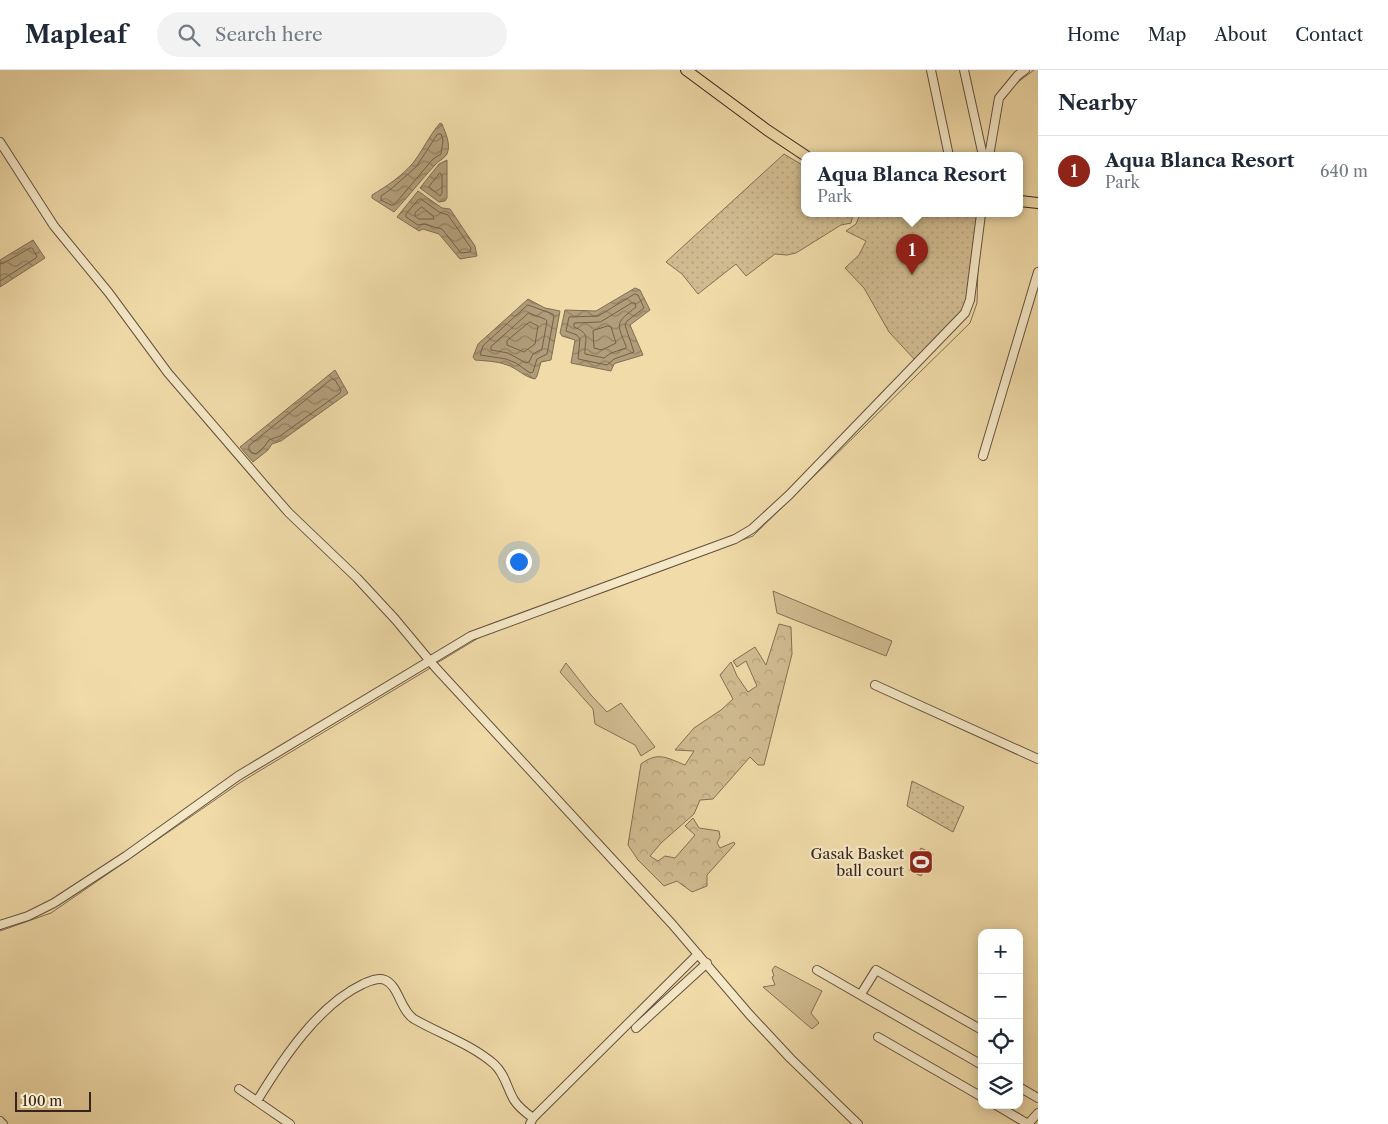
<!DOCTYPE html>
<html lang="en">
<head>
<meta charset="utf-8">
<style>
	:root { --surface:#fff; --page:#f2f2f3; --text:#1f2937; --muted:#747a83; --line:#e0e1e3; --accent:#8f2418 }
	body { margin:0; font-family:"Libre Caslon Text",serif; background:var(--page); color:var(--text) }
	.controls { position:absolute; right:15px; bottom:15px; display:grid; overflow:hidden; border-radius:10px; box-shadow:0 2px 12px #0003 }
	.controls button { width:45px; height:45px; display:grid; place-items:center; padding:0; border:0; border-bottom:1px solid var(--line); background:var(--surface); color:var(--text); font:25px sans-serif }
	.scale { position:absolute; left:15px; bottom:12px; width:76px; box-sizing:border-box; padding-left:5px; border:2px solid #37241c; border-top:0; font-size:14px; line-height:18px; white-space:nowrap; color:#37241c; -webkit-text-stroke:4px #f5e8c7; paint-order:stroke }
	.you { position:absolute; left:518px; top:491px; width:18px; height:18px; margin:-12px; border:4px solid #fff; border-radius:50%; background:#1a73e8; box-shadow:0 0 0 8px #1a73e833 }
	.badge { display:grid; place-items:center; width:32px; height:32px; border-radius:50%; background:var(--accent); color:#fff; font-size:16px; font-weight:700 }
	.pin { position:absolute; translate:-50% -41px; filter:drop-shadow(0 1px 2px #0008) }
	.pin::after { content:''; position:absolute; top:26px; width:18px; height:15px; background:inherit; clip-path:polygon(0 0,100% 0,50% 100%) }
	.popup { position:absolute; left:801px; top:82px; width:222px; height:65px; box-sizing:border-box; display:grid; place-content:center; border-radius:10px; background:var(--surface); filter:drop-shadow(0 1px 4px #0005); font-size:16px; white-space:nowrap; color:var(--muted) }
	.popup b { font-size:19px; color:var(--text) }
	.popup::after { content:''; position:absolute; left:50%; top:100%; margin-left:-10px; border:10px solid transparent; border-top-color:var(--surface) }
	.list { margin:0; padding:0; list-style:none }
	h2 { display:flex; justify-content:space-between; align-items:center; height:65px; margin:0; padding:0 20px; font-size:21px }
	h2 small { font-size:16px; font-weight:400; color:var(--muted) }
	.list li { display:grid; grid-template-columns:32px 1fr auto; gap:15px; align-items:center; box-sizing:border-box; height:70px; padding:0 20px; border-top:1px solid var(--line) }
	.list b { display:block; font-size:19px; white-space:nowrap }
	.list p { margin:0; font-size:16px; white-space:nowrap; color:var(--muted) }
	.list em { font-size:16px; font-style:normal; color:var(--muted) }
	.icon { flex:none; width:28px; height:28px; fill:none; stroke:currentColor; stroke-width:2; stroke-linecap:round; stroke-linejoin:round }
	.map { position:relative; flex:none; width:1038px; height:1054px; overflow:hidden }
	header { display:flex; align-items:center; gap:30px; box-sizing:border-box; height:70px; padding:0 25px; background:var(--surface); border-bottom:1px solid var(--line) }
	header strong { font-size:24px }
	nav { display:flex; gap:28px; margin-inline-start:auto; font-size:18px }
	.search { width:350px; height:45px; background:var(--page); display:flex; align-items:center; gap:12px; box-sizing:border-box; padding:0 18px; border-radius:28px; color:var(--muted); font-size:19px }
	main { display:flex }
	aside { flex:1; background:var(--surface) }
	.map>svg:first-child { display:block }
	.green { fill:#d1bc91; stroke:#847056 }
	.forest { fill:url(#forest-crowns); stroke:#847056 }
	.park { fill:url(#park-dots); stroke:#847056 }
	.water { fill:url(#water-waves); stroke:#806d54 }
	.lines { fill:none; stroke-linecap:round; stroke-linejoin:round }
	.shore { stroke:#74604a; stroke-width:1 }
	.stream { stroke:#806d54; stroke-width:1 }
	.minor-casing { stroke:#65523f; stroke-width:10 }
	.major-casing { stroke:#37241c; stroke-width:12 }
	.minor { stroke:#f5e8c7; stroke-width:8 }
	.major { stroke:#f0dba9; stroke-width:10 }
	.labels { text-anchor:middle; dominant-baseline:central; stroke-width:4.5; stroke-linejoin:round; paint-order:stroke }
	.poi-label { font-size:15px; fill:#37241c; stroke:#f5e8c7; text-anchor:end }
</style>
</head>
<body>
<header>
<strong>Mapleaf</strong>
<div class="search"><svg class="icon" aria-label="search" viewBox="0 0 24 24"><circle cx="10" cy="10" r="6"/><path d="M15 15l6 6"/></svg>Search here</div>
<nav><a>Home</a><a>Map</a><a>About</a><a>Contact</a></nav>
</header>
<main>
<div class="map">
<svg width="1038" height="1054" viewBox="0 0 1038 1054">
	<defs>
		<pattern id="forest-crowns" width="20" height="18" patternUnits="userSpaceOnUse" patternTransform="scale(1.25)"><rect width="20" height="18" fill="#d1bc91"/><path d="M2 6a3 3 0 1 1 6 0M12 15a3 3 0 1 1 6 0" fill="none" stroke="#b4a17c"/></pattern>
		<pattern id="park-dots" width="8" height="8" patternUnits="userSpaceOnUse" patternTransform="scale(1.25)"><rect width="8" height="8" fill="#d1bc91"/><path d="M2 2h.1M6 6h.1" fill="none" stroke="#b4a17c" stroke-width="1.8" stroke-linecap="round"/></pattern>
		<pattern id="water-waves" width="16" height="10" patternUnits="userSpaceOnUse" patternTransform="scale(1.25)"><rect width="16" height="10" fill="#b19d79"/><path d="M0 5q4-4 8 0t8 0" fill="none" stroke="#918062"/></pattern>
	</defs>
	<rect width="100%" height="100%" fill="#f0dba9"/>
	<filter id="stains"><feTurbulence type="fractalNoise" baseFrequency=".004" numOctaves="4"/><feColorMatrix values="0 0 0 0 .2 0 0 0 0 .09 0 0 0 0 .02 0 0 0 .5 -.17"/></filter>
	<radialGradient id="worn" r=".72"><stop offset=".6" stop-color="#630" stop-opacity="0"/><stop offset="1" stop-color="#630" stop-opacity=".3"/></radialGradient>
	<path class="green" d="M773,521L892,571L886,586L777,543Z
		M566,593L591,625L607,642L621,633L655,677L641,686L635,675L595,654L593,639L560,602Z
		M921,778L933,784L921,806L909,800Z
		M775,896L822,921L811,943L819,953L812,959L763,917L775,915L772,907L774,906L772,900Z"/>
	<path class="forest" d="M779,554L791,557L792,584L764,695H758L750,687L713,729L700,730L694,744L661,773L650,786L658,791L665,786L675,788L695,765L685,756L693,748L699,758L719,761L720,767L717,773L720,778L734,772L735,774L707,805V816L692,822L677,811L664,816L638,790L628,775L641,694C658,681 667,688 685,695L694,681L675,680L694,658L721,640L733,629L720,605L731,592L737,606L748,622L757,616L746,591L737,597L733,591L755,577L766,595Z"/>
	<path class="park" d="M784,84L804,96V144H853L851,153L841,155L796,183L787,185L775,184L746,206L736,194L698,224L682,204L666,192Z
		M860,144H979L971,212L964,239L915,290L889,262L864,218L845,198L859,185L866,171L846,161L856,154Z
		M912,711L964,737L953,762L907,736Z"/>
	<path class="water" d="M440,53L442,54C446,64 451,74 447,84C444,89 438,91 435,95C421,110 408,127 394,142L372,128V125C387,116 402,106 413,93C423,80 429,66 440,53Z
		M447,90V128L445,131L439,132L420,118L439,94Z
		M418,121L442,138L450,139L475,176L477,186L460,189L439,164L423,159L419,161L397,147Z
		M33,170L45,188L0,217V190Z
		M635,218L640,220L650,240L630,255L643,285L616,293L614,294L611,301L571,293L575,270L562,266L560,263L565,240L596,241Z
		M528,229L545,238L560,241L551,290L541,292L537,306L535,309C524,307 517,298 507,295C497,291 485,291 475,290L473,287L478,274Z
		M335,300L348,323L281,371L272,374L268,380L253,392L240,377Z"/>
	<g class="lines">
		<path class="shore" d="M438,64H441L443,70L441,84L433,89L394,135H391L381,130V126L391,119L416,97Z
			M440,103L442,105V123L440,126L429,117Z
			M421,129L439,142L448,145L471,178L470,182L461,183L442,159L424,154L418,155L406,147V144L418,130Z
			M422,137L433,146L434,149H419L415,146V143Z
			M0,194L4,193L30,178H32L37,186L36,188L0,211
			M635,224L638,225L644,238L627,251L625,255L634,282L614,289L607,295L578,289L580,269L577,265L566,261L569,247L598,246Z
			M632,233H635L636,237C616,253 616,252 626,276V278L611,283L604,288L585,284C584,270 592,264 574,257V253L600,252Z
			M528,235L553,244L554,246L547,284L537,289L533,302L530,303L516,293L506,289L480,285L483,276Z
			M529,243L545,249L547,251L542,279L533,284L529,292L526,293L508,283L491,280V277Z
			M530,252L538,256L535,274L524,282L507,275V271Z
			M608,256L611,257L616,273L602,280L594,278L593,261Z
			M332,309L335,310L341,320L340,323L280,366L269,370L264,377L256,384L252,383L249,379V376Z"/>
		<path class="stream" d="M1014,15L1034,0
			M737,472L753,466L970,253L977,233L978,197
			M545,543L618,517L720,479
			M437,593L480,567
			M0,861L51,843L241,712L432,597"/>
		<defs>
			<path id="minor" d="M931,0L949,86
				M964,0L983,86
				M0,72L54,156L109,223L168,303L267,418L289,443L357,508L395,549L435,597L672,854L749,944L790,988L858,1054
				M989,86L999,28L1018,5L1025,0
				M983,386L1038,202
				M875,615L1038,689
				M0,855L28,846L54,833L126,786L238,706L471,566L735,469L752,459L789,425L965,243L970,230L981,144
				M817,900L982,995
				M861,924L876,900L982,960
				M636,958L707,893
				M878,967L982,1027
				M1019,1017L1038,1028
				M239,1019L290,1054
				M257,1031C282,990 318,935 363,914C370,911 378,907 385,910C399,916 400,940 414,949C440,964 471,974 494,994C505,1004 507,1018 514,1030C519,1038 526,1043 533,1048
				M996,1035L1028,1054
				M0,1051L3,1054
				M530,1054L533,1048L698,884
				M1028,1054L1038,1043"/>
			<path id="major" d="M686,0L767,60L806,86
				M1020,131L1038,133"/>
		</defs>
		<use href="#minor" class="minor-casing"/>
		<use href="#major" class="major-casing"/>
		<use href="#minor" class="minor"/>
		<use href="#major" class="major"/>
	</g>
	<defs>
		<symbol id="stadium-square" viewBox="-11 -11 22 22"><rect x="-9" y="-9" width="18" height="18" rx="4" fill="#8f2418" stroke="#f5e8c7"/><path d="M0-5a6.5 5 0 1 0 0 10a6.5 5 0 1 0 0-10ZM-3.5-1.8h7v3.6h-7Z" fill="#fff"/></symbol>
	</defs>
	<g fill-rule="evenodd">
		<use href="#stadium-square" x="907" y="778" width="28" height="28"/>
	</g>
	<g class="labels">
		<g class="poi-label">
			<text x="904" y="783">Gasak Basket<tspan x="904" dy="17">ball court</tspan></text>
		</g>
	</g>
	<rect width="100%" height="100%" filter="url(#stains)"/>
	<rect width="100%" height="100%" fill="url(#worn)"/>
</svg>
<div class="controls">
<button>+</button>
<button>−</button>
<button><svg class="icon" aria-label="locate" viewBox="0 0 24 24"><circle cx="12" cy="12" r="6"/><path d="M12 2v4M12 18v4M2 12h4M18 12h4"/></svg></button>
<button><svg class="icon" aria-label="layers" viewBox="0 0 24 24"><path d="M12 4l9 5-9 5-9-5zM3 14l9 5 9-5"/></svg></button>
</div>
<div class="scale">100 m</div>
<div class="you"></div>
<div class="pin badge" style="left:912px;top:205px">1</div>
<div class="popup"><b>Aqua Blanca Resort</b>Park</div>
</div>
<aside>
<h2>Nearby<small></small></h2>
<ul class="list">
<li><span class="badge">1</span><div><b>Aqua Blanca Resort</b><p>Park</p></div><em>640 m</em></li>
</ul>
</aside>
</main>
</body>
</html>
